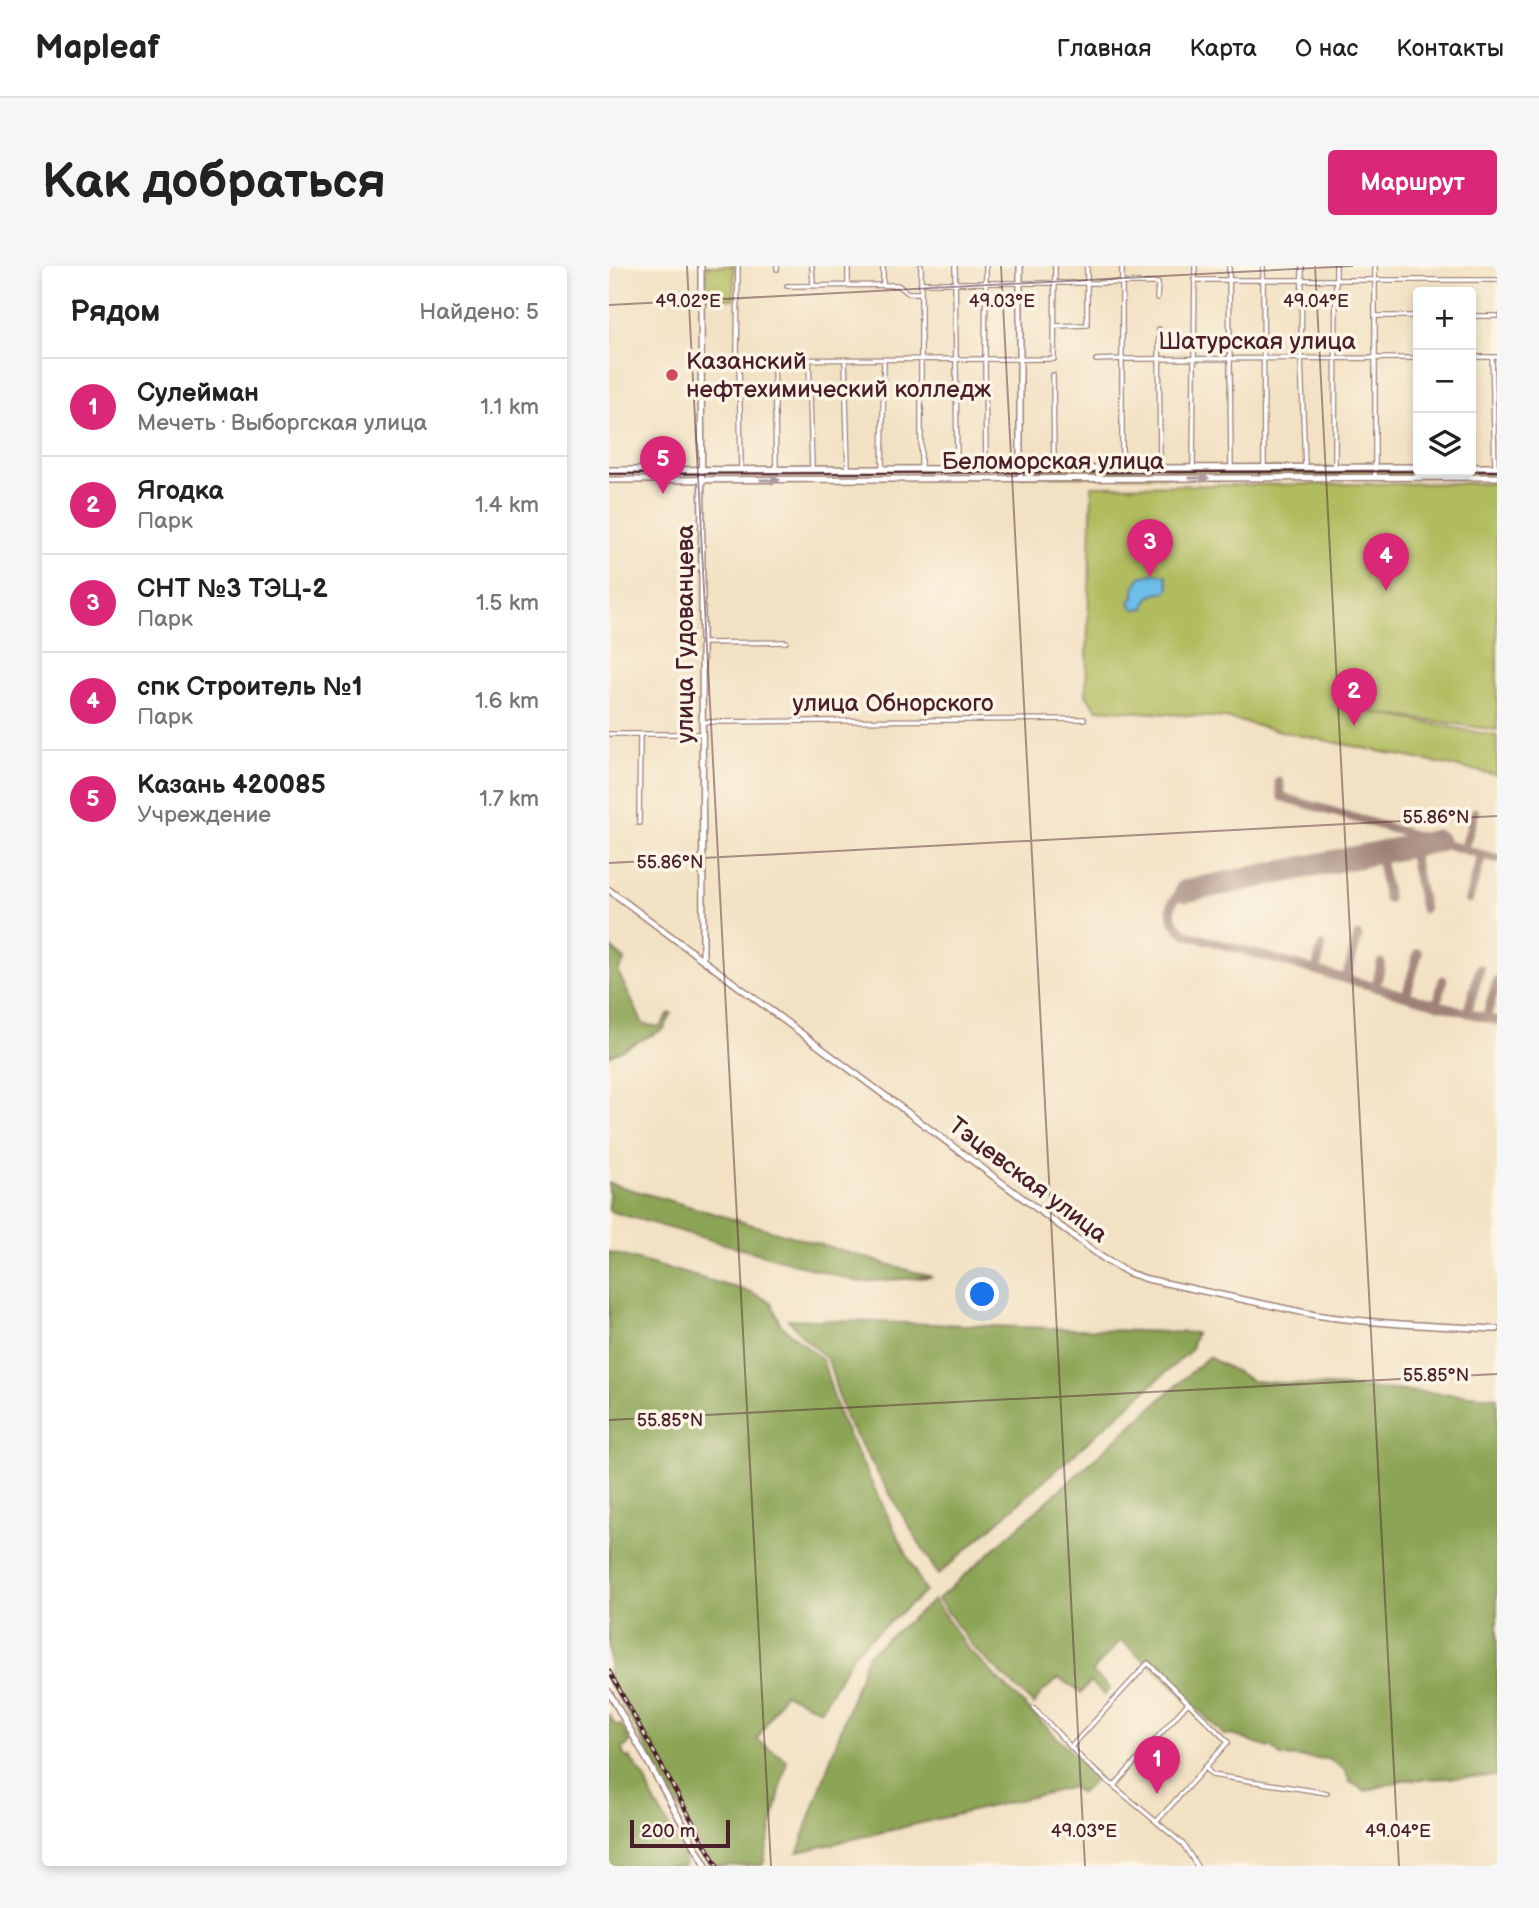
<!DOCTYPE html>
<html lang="ru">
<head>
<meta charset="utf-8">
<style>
	:root { --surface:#fff; --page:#f6f6f6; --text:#222; --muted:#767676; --line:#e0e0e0; --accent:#db2777 }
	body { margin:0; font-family:"Balsamiq Sans",sans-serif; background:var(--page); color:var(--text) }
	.controls { position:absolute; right:21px; top:21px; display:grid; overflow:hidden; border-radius:7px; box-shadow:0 4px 10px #0003 }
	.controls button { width:63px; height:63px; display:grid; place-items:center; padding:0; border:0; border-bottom:2px solid var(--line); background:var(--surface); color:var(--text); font:35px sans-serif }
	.scale { position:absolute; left:21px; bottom:18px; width:100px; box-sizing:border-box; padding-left:7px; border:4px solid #4a1f2b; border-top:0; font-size:19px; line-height:24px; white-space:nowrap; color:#4a1f2b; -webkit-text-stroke:5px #fcf5e5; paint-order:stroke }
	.you { position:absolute; left:374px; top:1029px; width:24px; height:24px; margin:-18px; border:5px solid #fff; border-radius:50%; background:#1a73e8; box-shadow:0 0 0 10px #1a73e833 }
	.badge { display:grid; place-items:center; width:46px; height:46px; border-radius:50%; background:var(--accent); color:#fff; font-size:23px; font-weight:700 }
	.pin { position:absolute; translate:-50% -58px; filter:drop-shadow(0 2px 4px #0008) }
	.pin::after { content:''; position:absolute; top:37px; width:24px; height:21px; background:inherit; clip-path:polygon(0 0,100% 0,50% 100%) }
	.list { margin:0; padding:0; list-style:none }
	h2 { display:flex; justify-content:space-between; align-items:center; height:91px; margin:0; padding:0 28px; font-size:30px }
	h2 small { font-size:23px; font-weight:400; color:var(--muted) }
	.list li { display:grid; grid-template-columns:46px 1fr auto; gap:21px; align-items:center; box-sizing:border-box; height:98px; padding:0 28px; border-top:2px solid var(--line) }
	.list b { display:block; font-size:26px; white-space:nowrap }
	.list p { margin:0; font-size:23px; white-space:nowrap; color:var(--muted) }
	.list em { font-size:23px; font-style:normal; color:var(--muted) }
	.icon { flex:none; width:38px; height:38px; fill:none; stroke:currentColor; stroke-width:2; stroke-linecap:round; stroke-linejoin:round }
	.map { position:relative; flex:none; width:888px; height:1600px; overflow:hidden; border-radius:7px }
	header { display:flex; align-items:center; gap:42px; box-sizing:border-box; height:98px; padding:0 35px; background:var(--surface); border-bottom:2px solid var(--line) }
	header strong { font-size:33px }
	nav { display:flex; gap:38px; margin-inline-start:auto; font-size:24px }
	.intro { display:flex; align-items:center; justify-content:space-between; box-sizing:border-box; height:168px; padding:0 42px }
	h1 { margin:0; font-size:49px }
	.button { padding:18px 32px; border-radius:7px; background:var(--accent); color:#fff; font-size:24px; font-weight:700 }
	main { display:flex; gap:42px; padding:0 42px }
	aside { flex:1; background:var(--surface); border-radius:7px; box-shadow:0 4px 10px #0003 }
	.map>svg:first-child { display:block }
	.green { fill:#b1bc5e; stroke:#7e6e44; stroke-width:2 }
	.forest { fill:#8ca455; stroke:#6b6240; stroke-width:2 }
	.water { fill:#6dbee8; stroke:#5c6e8a; stroke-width:2 }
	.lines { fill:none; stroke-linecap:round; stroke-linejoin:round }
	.taxiway { stroke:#9e8077; stroke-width:9 }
	.runway { stroke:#9e8077; stroke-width:23 }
	.street-casing { stroke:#9e8077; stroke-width:6 }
	.secondary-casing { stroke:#9e8077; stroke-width:8 }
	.street { stroke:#fff; stroke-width:3.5 }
	.secondary { stroke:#fff; stroke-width:5 }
	.tram { stroke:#4a1f2b; stroke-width:2 }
	.rail-casing { stroke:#4a1f2b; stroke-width:4.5 }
	.rail { stroke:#fcf5e5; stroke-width:2; stroke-dasharray:5; stroke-linecap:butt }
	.oneway { fill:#ae9aa0 }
	.ticks { fill:none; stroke:#4a1f2b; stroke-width:2; stroke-opacity:0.45 }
	.poi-dot { fill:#d1495b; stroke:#fcf5e5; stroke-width:2.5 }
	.labels { text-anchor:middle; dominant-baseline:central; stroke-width:7; stroke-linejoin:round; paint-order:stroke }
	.street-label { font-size:24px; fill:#4a1f2b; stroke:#fcf5e5 }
	.poi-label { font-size:24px; fill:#4a1f2b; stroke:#fcf5e5; text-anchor:start }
	.ticks-label { font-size:18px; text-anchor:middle; fill:#4a1f2b; stroke:#fcf5e5; stroke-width:7; stroke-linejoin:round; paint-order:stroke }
</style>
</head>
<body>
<header>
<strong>Mapleaf</strong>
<nav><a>Главная</a><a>Карта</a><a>О нас</a><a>Контакты</a></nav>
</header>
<div class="intro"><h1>Как добраться</h1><a class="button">Маршрут</a></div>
<main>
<aside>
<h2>Рядом<small>Найдено: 5</small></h2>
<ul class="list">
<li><span class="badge">1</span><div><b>Сулейман</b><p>Мечеть · Выборгская улица</p></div><em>1.1 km</em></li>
<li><span class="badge">2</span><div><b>Ягодка</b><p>Парк</p></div><em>1.4 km</em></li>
<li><span class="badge">3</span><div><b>СНТ №3 ТЭЦ-2</b><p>Парк</p></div><em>1.5 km</em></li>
<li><span class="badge">4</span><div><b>спк Строитель №1</b><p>Парк</p></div><em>1.6 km</em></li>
<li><span class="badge">5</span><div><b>Казань 420085</b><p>Учреждение</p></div><em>1.7 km</em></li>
</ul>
</aside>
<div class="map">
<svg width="888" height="1600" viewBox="0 0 888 1600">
	<rect width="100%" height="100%" fill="#fcf5e5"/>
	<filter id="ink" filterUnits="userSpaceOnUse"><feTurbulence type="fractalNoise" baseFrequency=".0143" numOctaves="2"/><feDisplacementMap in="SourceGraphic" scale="14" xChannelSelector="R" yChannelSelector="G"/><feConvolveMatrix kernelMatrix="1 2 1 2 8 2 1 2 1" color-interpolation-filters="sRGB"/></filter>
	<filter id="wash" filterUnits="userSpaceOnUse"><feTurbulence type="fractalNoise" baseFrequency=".00686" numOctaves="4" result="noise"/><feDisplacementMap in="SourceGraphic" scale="28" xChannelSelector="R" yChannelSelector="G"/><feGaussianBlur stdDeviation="1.57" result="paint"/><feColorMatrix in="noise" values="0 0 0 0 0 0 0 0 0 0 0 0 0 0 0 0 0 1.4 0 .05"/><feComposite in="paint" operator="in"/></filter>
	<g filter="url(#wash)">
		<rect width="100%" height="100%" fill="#f2e1c3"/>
		<path class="green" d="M97,0H125V33H97Z
			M763,202V210H413L412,204Z
			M767,203H809V205L888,203V209H767Z
			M888,217V464L761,446L888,470V509L689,469L616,452L488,443L477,429L483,220Z"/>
		<path class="forest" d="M2,682L16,694L9,706L34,758L51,761L60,747H63L55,763L0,790V683Z
			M0,917L323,1011L250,1016L0,945Z
			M0,986L142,1026L162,1036L172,1059L214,1095L231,1152L316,1326L246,1385L212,1444L175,1427L148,1474L178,1494L154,1599L102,1600L0,1414Z
			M179,1053L587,1067L581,1085L329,1309L236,1152L219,1094L196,1073Z
			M599,1091L644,1115L888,1131V1510L794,1514L757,1525L741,1516L736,1504L720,1493L671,1490L664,1482C645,1481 634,1468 615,1469L539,1395L537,1396L512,1374L483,1406L501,1422L496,1429L481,1416L472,1427L450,1412L433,1426L425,1439L364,1381L329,1333Z
			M325,1334L359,1383L489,1512L471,1528L464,1521L189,1586L258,1389Z
			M0,1447L6,1459H12L22,1476L13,1483L16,1491L21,1492L37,1514L44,1533L74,1586L76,1600H0Z"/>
		<path class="water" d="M546,307L557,309L560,321L558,326C547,328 537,328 536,342L526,343L523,341L521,334L525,332V323L531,311Z"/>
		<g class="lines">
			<path class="taxiway" d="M670,516L673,531L888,593
				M802,581L815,643
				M855,583L866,546
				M770,587L779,633
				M577,625C554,634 560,658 579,669L888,755
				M860,633L873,589
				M707,704L713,680
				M737,713L749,670
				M767,722L772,697
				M797,730L809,687
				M828,739L834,714
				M858,747L871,703
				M877,752L888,715"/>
			<path class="runway" d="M577,625L828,575"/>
		</g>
	</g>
	<g filter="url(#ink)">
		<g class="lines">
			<defs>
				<path id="street" d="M129,0L128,91L130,94L132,203
					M168,0V3
					M203,0L204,19
					M239,0V19
					M312,0V203
					M346,0L348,203
					M620,0L622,201
					M654,0L655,201
					M693,0L692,92L696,201
					M585,14H888
					M312,17H549L548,32
					M274,19V0
					M178,20L289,19L299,27H312
					M766,50H809
					M862,50H888
					M445,60L478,59V0
					M550,63L551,202
					M862,91H888
					M883,91L886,201
					M92,94L445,93L446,0
					M165,94L167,203
					M200,94L203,203
					M236,94L239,203
					M487,94L513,93L809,92
					M444,109L445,202
					M513,201V0
					M726,201L727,0
					M377,202L376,93L377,0
					M584,202L586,0
					M273,203L275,94
					M766,211V0
					M94,377L177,376
					M94,456L475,453
					M0,468H92
					M30,557L31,468
					M425,1442L477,1497L574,1578L588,1600
					M462,1481L539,1397L619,1476L548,1555
					M596,1501L603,1509L718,1527
					M505,1520L579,1437"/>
				<path id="secondary" d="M92,0L94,694
					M862,201H888
					M0,204L809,201
					M411,213V0
					M0,214L888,211
					M0,624L494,992L520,1007L538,1013L706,1049C766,1058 827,1060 888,1063
					M0,1426L97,1600"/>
			</defs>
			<use href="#street" class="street-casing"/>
			<use href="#secondary" class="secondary-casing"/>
			<use href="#street" class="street"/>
			<use href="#secondary" class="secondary"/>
			<path class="tram" d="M0,208L888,205"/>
			<defs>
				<path id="rail" d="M0,1405L108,1600"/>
			</defs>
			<use href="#rail" class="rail-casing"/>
			<use href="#rail" class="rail"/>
		</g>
		<defs><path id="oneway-solid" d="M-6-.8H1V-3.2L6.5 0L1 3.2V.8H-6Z" transform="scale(1.75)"/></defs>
		<g class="oneway">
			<use href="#oneway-solid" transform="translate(590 212)"/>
			<use href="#oneway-solid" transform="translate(161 214)"/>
		</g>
	</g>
	<path class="ticks" d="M78,0L162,1600M392,0L476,1600M706,0L790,1600M0,39L744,0M0,597L888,550M0,1154L888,1108"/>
	<circle class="poi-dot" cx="63" cy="109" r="7"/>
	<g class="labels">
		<g class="street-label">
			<text x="648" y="75">Шатурская улица</text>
			<text x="444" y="195">Беломорская улица</text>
			<text transform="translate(76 368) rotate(-90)">улица Гудованцева</text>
			<text x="284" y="437">улица Обнорского</text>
			<text transform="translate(419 914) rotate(37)">Тэцевская улица</text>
		</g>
		<g class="poi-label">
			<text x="77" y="95">Казанский<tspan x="77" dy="28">нефтехимический колледж</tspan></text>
		</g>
	</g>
	<g class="ticks-label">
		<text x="79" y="41">49.02°E</text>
		<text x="393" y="41">49.03°E</text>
		<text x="707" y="41">49.04°E</text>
		<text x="827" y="557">55.86°N</text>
		<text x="61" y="602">55.86°N</text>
		<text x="827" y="1115">55.85°N</text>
		<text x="61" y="1160">55.85°N</text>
		<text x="475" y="1571">49.03°E</text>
		<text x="789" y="1571">49.04°E</text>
	</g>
</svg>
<div class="controls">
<button>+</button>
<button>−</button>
<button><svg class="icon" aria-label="layers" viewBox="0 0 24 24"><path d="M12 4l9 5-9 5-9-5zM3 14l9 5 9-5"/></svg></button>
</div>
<div class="scale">200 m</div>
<div class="you"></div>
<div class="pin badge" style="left:548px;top:1528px">1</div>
<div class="pin badge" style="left:745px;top:460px">2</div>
<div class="pin badge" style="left:541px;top:311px">3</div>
<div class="pin badge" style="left:777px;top:325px">4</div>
<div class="pin badge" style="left:54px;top:228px">5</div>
</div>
</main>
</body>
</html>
